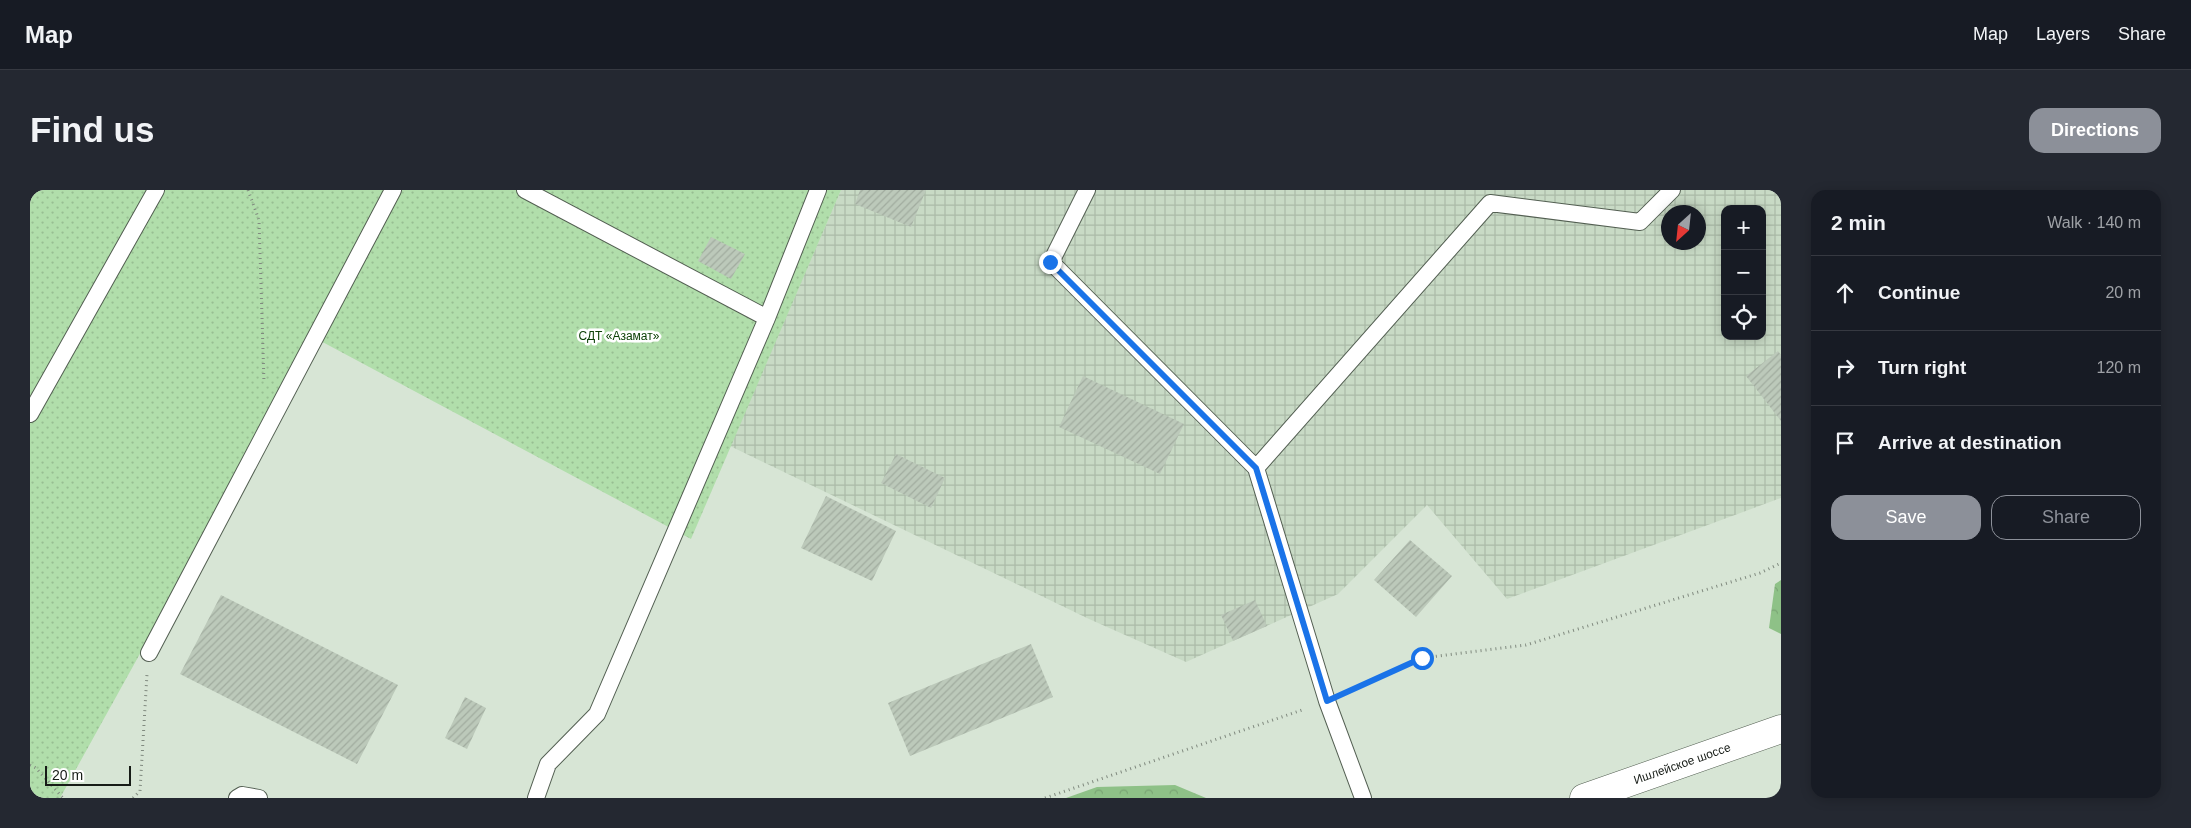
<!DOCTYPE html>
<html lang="en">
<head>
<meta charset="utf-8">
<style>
	:root { --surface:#171b24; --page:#242831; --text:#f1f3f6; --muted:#9ea1a6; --line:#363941; --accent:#8c9099 }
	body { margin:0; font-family:Helvetica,sans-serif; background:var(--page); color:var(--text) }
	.controls { position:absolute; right:15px; top:15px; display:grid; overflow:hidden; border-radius:10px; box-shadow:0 2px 12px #0003 }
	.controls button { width:45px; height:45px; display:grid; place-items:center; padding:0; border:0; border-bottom:1px solid var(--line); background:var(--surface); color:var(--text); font:25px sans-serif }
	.compass { position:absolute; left:1631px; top:15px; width:45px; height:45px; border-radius:50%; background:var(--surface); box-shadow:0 2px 12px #0003; rotate:207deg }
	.scale { position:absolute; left:15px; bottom:12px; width:86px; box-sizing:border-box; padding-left:5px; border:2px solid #171c17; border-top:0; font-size:14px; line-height:18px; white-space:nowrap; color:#171c17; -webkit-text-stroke:4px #fff; paint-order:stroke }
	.stop { position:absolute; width:15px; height:15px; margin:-11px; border:4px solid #1a73e8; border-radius:50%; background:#fff }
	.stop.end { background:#1a73e8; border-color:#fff; box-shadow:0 1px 5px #0008 }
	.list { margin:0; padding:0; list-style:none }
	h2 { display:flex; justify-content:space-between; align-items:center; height:65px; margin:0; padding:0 20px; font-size:21px }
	h2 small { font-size:16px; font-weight:400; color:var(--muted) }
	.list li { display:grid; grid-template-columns:32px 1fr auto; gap:15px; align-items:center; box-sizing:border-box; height:75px; padding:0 20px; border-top:1px solid var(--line) }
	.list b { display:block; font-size:19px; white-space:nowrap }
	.list em { font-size:16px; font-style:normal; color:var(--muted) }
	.actions { display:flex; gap:10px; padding:15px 20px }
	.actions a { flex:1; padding:11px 0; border:1px solid var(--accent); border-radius:15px; text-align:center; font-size:18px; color:var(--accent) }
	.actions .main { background:var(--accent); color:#fff }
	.icon { flex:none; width:28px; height:28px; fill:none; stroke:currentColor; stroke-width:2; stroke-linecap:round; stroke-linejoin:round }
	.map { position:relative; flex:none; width:1751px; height:608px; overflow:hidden; border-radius:15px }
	header { display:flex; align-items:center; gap:30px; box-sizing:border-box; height:70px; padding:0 25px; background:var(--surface); border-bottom:1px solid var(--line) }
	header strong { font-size:24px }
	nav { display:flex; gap:28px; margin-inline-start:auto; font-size:18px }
	.intro { display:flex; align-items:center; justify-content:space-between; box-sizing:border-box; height:120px; padding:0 30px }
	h1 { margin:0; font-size:35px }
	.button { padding:12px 22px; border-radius:15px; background:var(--accent); color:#fff; font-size:18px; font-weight:700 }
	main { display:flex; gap:30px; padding:0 30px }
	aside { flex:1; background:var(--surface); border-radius:15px; box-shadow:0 2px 12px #0003 }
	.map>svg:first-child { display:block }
	.industrial { fill:url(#industrial-grid); fill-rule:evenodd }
	.grass { fill:url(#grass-dots) }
	.forest { fill:url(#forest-crowns) }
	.building { fill:url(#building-hatch) }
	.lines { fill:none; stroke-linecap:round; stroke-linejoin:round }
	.lane-casing { stroke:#535f52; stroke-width:18 }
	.primary-casing { stroke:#535f52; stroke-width:29 }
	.path { stroke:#808a7f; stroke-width:3; stroke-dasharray:1 4; stroke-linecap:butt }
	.lane { stroke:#fff; stroke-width:16 }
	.primary { stroke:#fff; stroke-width:28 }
	.route { stroke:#1a73e8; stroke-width:6 }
	.labels { text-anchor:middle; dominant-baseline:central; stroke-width:5; stroke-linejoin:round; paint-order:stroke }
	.park-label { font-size:12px; fill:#0d4107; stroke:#fff }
	.street-label { font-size:12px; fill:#171c17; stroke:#fff }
</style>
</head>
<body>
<header>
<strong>Map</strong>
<nav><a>Map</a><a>Layers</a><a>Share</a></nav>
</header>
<div class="intro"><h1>Find us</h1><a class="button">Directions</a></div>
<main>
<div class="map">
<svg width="1751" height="608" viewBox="0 0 1751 608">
	<defs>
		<pattern id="industrial-grid" width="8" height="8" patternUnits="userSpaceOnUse" patternTransform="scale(1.25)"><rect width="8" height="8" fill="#c8dac5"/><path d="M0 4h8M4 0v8" fill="none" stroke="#abbaa8"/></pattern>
		<pattern id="grass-dots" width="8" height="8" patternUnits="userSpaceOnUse" patternTransform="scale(1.25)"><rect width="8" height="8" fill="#b1deab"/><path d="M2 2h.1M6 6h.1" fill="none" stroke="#98be92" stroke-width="1.8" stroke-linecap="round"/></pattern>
		<pattern id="forest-crowns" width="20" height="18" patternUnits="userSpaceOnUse" patternTransform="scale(1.25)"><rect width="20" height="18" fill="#8ec187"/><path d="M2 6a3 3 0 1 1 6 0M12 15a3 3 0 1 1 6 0" fill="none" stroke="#7aa574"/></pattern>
		<pattern id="building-hatch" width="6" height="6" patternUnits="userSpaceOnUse" patternTransform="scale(1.25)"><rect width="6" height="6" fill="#bcc9ba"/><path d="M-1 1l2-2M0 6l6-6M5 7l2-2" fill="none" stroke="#a1ac9f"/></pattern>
	</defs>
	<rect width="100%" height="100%" fill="#d7e5d5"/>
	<path class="industrial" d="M811,0H1751V308L1477,409L1397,315L1308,404L1156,472L1059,429L700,256ZM1695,19H1732V146H1695ZM1638,22H1668V52H1638Z"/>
	<path class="grass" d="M0,0H811L661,349L285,148L30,608H0Z"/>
	<path class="forest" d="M1751,390V444L1739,438L1745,394Z
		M1145,595L1176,608H1036L1067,597Z"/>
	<path class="building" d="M830,0H896L881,37L825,14Z
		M681,47L715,64L701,89L668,71Z
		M1748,161L1751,165V231L1716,186Z
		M1053,186L1154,234L1130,284L1029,237Z
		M866,264L915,288L901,318L851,293Z
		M796,306L866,341L842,391L771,358Z
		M1380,350L1422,386L1386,427L1344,390Z
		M191,405L368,495L327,574L150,484Z
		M1225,410L1237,436L1203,451L1191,425Z
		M1001,454L1023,507L880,566L858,513Z
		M435,507L456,518L437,559L415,548Z"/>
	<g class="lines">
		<defs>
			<path id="lane" d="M495,0L737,128L788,0
				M1057,0L1021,72L1226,278
				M0,224L126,0
				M119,463L363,0
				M207,608L212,605L229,608
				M506,608L518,574L567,524L737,128
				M1333,608L1297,511L1226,278L1460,13L1610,32L1642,0"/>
			<g id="primary">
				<path id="s1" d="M1554,608L1751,539"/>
			</g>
		</defs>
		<use href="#lane" class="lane-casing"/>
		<use href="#primary" class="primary-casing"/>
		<path class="path" d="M218,0L229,30L234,193
			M1318,501L1392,468L1496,455L1730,383L1751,373
			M0,575L6,578L33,608
			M103,608L110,601L117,484
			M1015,608L1275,519"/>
		<use href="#lane" class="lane"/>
		<use href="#primary" class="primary"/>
	</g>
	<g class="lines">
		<path class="route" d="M1020,72L1226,278L1297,511L1392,468"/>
	</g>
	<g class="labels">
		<g class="park-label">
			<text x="589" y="146">СДТ «Азамат»</text>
		</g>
		<g class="street-label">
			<text stroke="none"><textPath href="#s1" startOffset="104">Ишлейское шоссе</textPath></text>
		</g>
	</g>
</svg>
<div class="controls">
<button>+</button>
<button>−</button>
<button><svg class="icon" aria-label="locate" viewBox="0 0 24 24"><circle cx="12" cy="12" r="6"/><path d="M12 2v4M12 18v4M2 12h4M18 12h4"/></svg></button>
</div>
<svg class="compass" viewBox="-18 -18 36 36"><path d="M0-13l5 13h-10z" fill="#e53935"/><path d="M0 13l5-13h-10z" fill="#9ea1a6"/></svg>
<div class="scale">20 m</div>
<div class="stop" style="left:1392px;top:468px"></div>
<div class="stop end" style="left:1020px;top:72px"></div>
</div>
<aside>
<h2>2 min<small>Walk · 140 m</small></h2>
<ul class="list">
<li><svg class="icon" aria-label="ahead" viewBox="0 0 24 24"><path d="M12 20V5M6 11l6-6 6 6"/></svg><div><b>Continue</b></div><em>20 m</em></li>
<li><svg class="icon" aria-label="right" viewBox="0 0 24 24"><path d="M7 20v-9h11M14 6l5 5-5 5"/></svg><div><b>Turn right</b></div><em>120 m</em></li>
<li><svg class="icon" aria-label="arrive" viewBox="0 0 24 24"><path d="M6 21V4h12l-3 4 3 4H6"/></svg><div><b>Arrive at destination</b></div></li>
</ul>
<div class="actions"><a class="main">Save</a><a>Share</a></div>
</aside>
</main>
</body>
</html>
